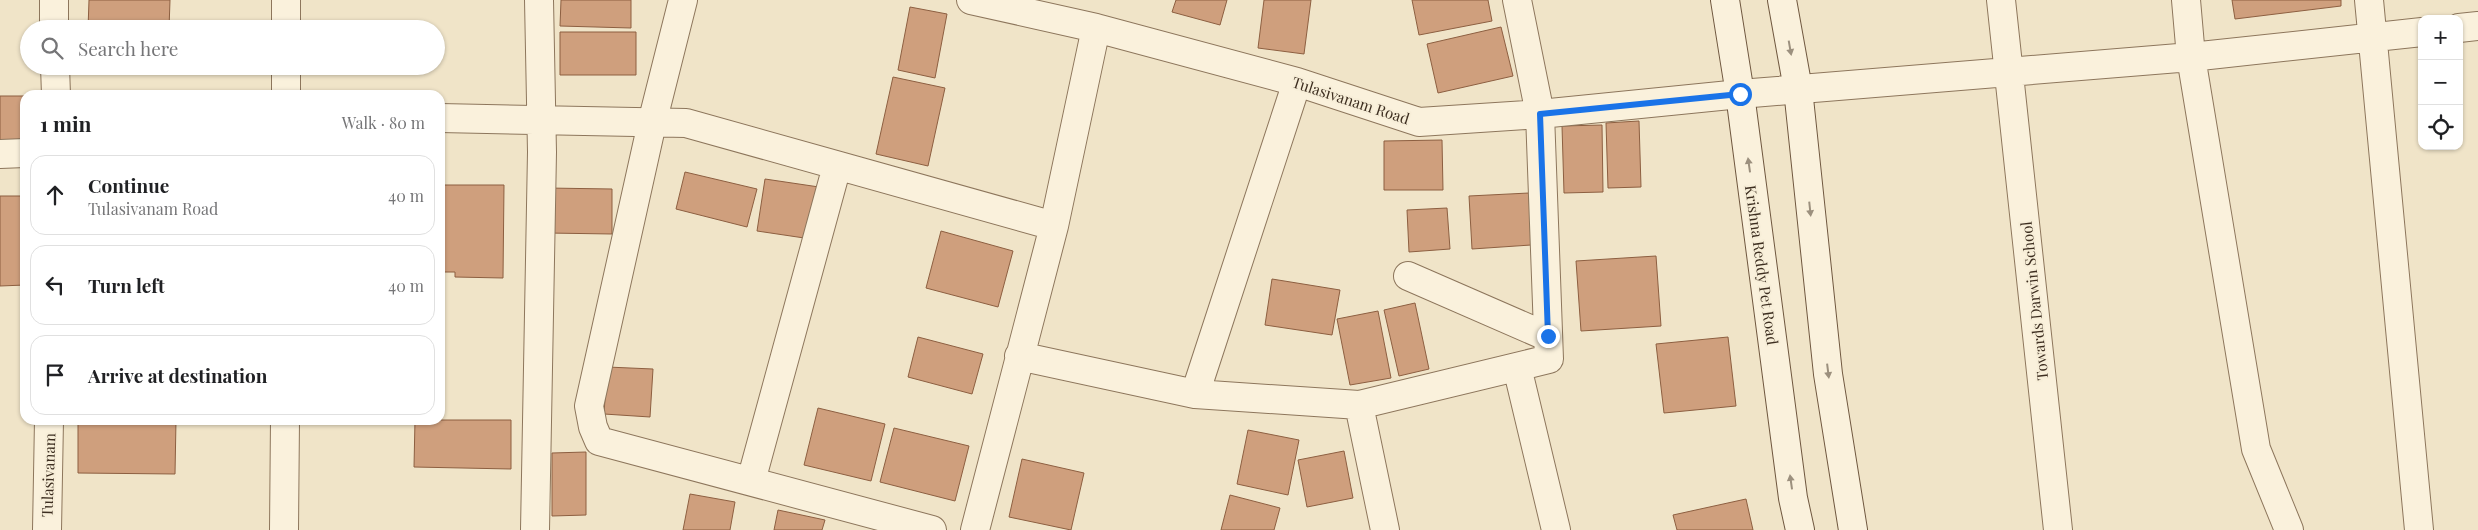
<!DOCTYPE html>
<html lang="en">
<head>
<meta charset="utf-8">
<style>
	:root { --surface:#fff; --page:#f2f2f2; --text:#202124; --muted:#757577; --line:#e0e0e0 }
	body { margin:0; font-family:"Playfair Display",serif; background:var(--page); color:var(--text) }
	.controls { position:absolute; right:15px; top:15px; display:grid; overflow:hidden; border-radius:10px; box-shadow:0 1px 4px #0004 }
	.controls button { width:45px; height:45px; display:grid; place-items:center; padding:0; border:0; border-bottom:1px solid var(--line); background:var(--surface); color:var(--text); font:25px sans-serif }
	.stop { position:absolute; width:15px; height:15px; margin:-11px; border:4px solid #1a73e8; border-radius:50%; background:#fff }
	.stop.end { background:#1a73e8; border-color:#fff; box-shadow:0 1px 5px #0008 }
	.list { margin:0; padding:0; list-style:none }
	h2 { display:flex; justify-content:space-between; align-items:center; height:65px; margin:0; padding:0 20px; font-size:21px }
	h2 small { font-size:16px; font-weight:400; color:var(--muted) }
	.list li { display:grid; grid-template-columns:32px 1fr auto; gap:15px; align-items:center; box-sizing:border-box; height:80px; margin:0 10px 10px; padding:0 10px; border:1px solid var(--line); border-radius:15px }
	.list b { display:block; font-size:19px; white-space:nowrap }
	.list p { margin:0; font-size:16px; white-space:nowrap; color:var(--muted) }
	.list em { font-size:16px; font-style:normal; color:var(--muted) }
	.icon { flex:none; width:28px; height:28px; fill:none; stroke:currentColor; stroke-width:2; stroke-linecap:round; stroke-linejoin:round }
	.map { position:relative; flex:none; width:2478px; height:530px; overflow:hidden }
	.search { position:absolute; background:var(--surface); box-shadow:0 1px 4px #0004; left:20px; top:20px; width:425px; height:55px; display:flex; align-items:center; gap:12px; box-sizing:border-box; padding:0 18px; border-radius:28px; color:var(--muted); font-size:19px }
	.panel { position:absolute; background:var(--surface); box-shadow:0 1px 4px #0004; left:20px; top:90px; width:425px; height:335px; border-radius:15px }
	.map>svg:first-child { display:block }
	.building { fill:#cf9f7d; stroke:#8d5f41 }
	.lines { fill:none; stroke-linecap:round; stroke-linejoin:round }
	.minor-casing { stroke:#8d765c; stroke-width:30 }
	.secondary-casing { stroke:#6f573f; stroke-width:30 }
	.minor { stroke:#faf1dc; stroke-width:28 }
	.secondary { stroke:#faf1dc; stroke-width:28 }
	.oneway { fill:#9c907e }
	.route { stroke:#1a73e8; stroke-width:6 }
	.labels { text-anchor:middle; dominant-baseline:central; stroke-width:4; stroke-linejoin:round; paint-order:stroke }
	.street-label { font-size:15px; fill:#3d2e20; stroke:#f7eed8 }
</style>
</head>
<body>
<div class="map">
<svg width="2478" height="530" viewBox="0 0 2478 530">
	<rect width="100%" height="100%" fill="#f0e4c8"/>
	<path class="building" d="M89,0H170L169,29H88Z
		M561,0H631V28L560,26Z
		M1176,0H1227L1220,25L1172,12Z
		M1264,0H1311L1304,54L1258,48Z
		M1412,0H1488L1492,21L1419,35Z
		M2232,0H2341V6L2235,19Z
		M910,7L947,14L935,78L898,70Z
		M1501,27L1513,76L1438,93L1427,44Z
		M560,32H636V75H560Z
		M893,77L945,88L928,166L876,154Z
		M0,96H24V144H0Z
		M1639,121L1641,187L1608,188L1606,123Z
		M1602,125L1603,192L1564,193L1562,126Z
		M1442,140L1443,190H1384V141Z
		M685,172L757,189L747,227L676,209Z
		M765,179L819,187L811,239L757,231Z
		M440,185H504L503,278L455,277V272H440Z
		M547,188L612,189V234L547,233Z
		M1529,193L1531,245L1472,249L1469,196Z
		M0,196H25V285L0,286Z
		M1447,208L1450,249L1409,252L1407,210Z
		M941,231L1013,251L998,307L926,288Z
		M1656,256L1661,326L1581,331L1576,261Z
		M1272,279L1340,290L1332,335L1265,325Z
		M1415,303L1429,369L1399,376L1384,310Z
		M1378,311L1391,378L1350,385L1337,319Z
		M918,337L983,354L972,394L908,377Z
		M1728,337L1736,406L1664,413L1656,344Z
		M607,367L653,369L650,417L604,414Z
		M818,408L885,424L871,481L804,465Z
		M78,420H176L175,474L78,473Z
		M415,420H511V469L414,467Z
		M894,428L969,446L955,501L880,482Z
		M1248,430L1299,440L1288,495L1237,484Z
		M1344,451L1353,498L1307,507L1298,460Z
		M586,452V515L552,516V453Z
		M1022,459L1084,473L1071,530L1009,517Z
		M690,494L735,502L730,530H683Z
		M1230,495L1280,508L1274,530H1221Z
		M1746,499L1753,530H1677L1673,515Z
		M778,510L825,520L822,530H774Z"/>
	<g class="lines">
		<defs>
			<path id="minor" d="M54,0V29
				M683,0L652,123L589,406L593,427L599,441L932,530
				M971,0L1096,28L1297,82L1419,122L1540,114L1740,94L2191,57L2422,32
				M2001,0L2058,530
				M2186,0L2191,57L2256,449L2289,530
				M2369,0L2419,530
				M2459,28L2478,26
				M286,29V0
				M55,66L56,95
				M286,95V66
				M440,118L686,123L1054,226
				M0,154L25,153
				M1408,276L1548,337
				M1019,356L1195,394L1359,405L1549,359L1540,114L1517,0
				M1517,367L1556,530
				M1195,394L1297,82
				M1359,405L1385,530
				M751,481L837,166
				M47,530L49,420
				M284,530L285,420
				M535,530L542,152L539,0
				M975,530L1054,226L1096,28"/>
			<path id="secondary" d="M1725,0L1740,94L1793,498L1800,530
				M1782,0L1798,89L1828,374L1853,530"/>
		</defs>
		<use href="#minor" class="minor-casing"/>
		<use href="#secondary" class="secondary-casing"/>
		<use href="#minor" class="minor"/>
		<use href="#secondary" class="secondary"/>
	</g>
	<defs><path id="oneway-solid" d="M-6-.8H1V-3.2L6.5 0L1 3.2V.8H-6Z" transform="scale(1.25)"/></defs>
	<g class="oneway">
		<use href="#oneway-solid" transform="translate(1790 48) rotate(80)"/>
		<use href="#oneway-solid" transform="translate(1749 165) rotate(-98)"/>
		<use href="#oneway-solid" transform="translate(1810 209) rotate(84)"/>
		<use href="#oneway-solid" transform="translate(1828 371) rotate(83)"/>
		<use href="#oneway-solid" transform="translate(1791 482) rotate(-98)"/>
	</g>
	<g class="lines">
		<path class="route" d="M1548,336L1540,114L1740,94"/>
	</g>
	<g class="labels">
		<g class="street-label">
			<text transform="translate(1351 100) rotate(18)">Tulasivanam Road</text>
			<text transform="translate(1762 265) rotate(82)">Krishna Reddy Pet Road</text>
			<text transform="translate(2034 301) rotate(-96)">Towards Darwin School</text>
			<text transform="translate(48 475) rotate(-88)">Tulasivanam</text>
		</g>
	</g>
</svg>
<div class="controls">
<button>+</button>
<button>−</button>
<button><svg class="icon" aria-label="locate" viewBox="0 0 24 24"><circle cx="12" cy="12" r="6"/><path d="M12 2v4M12 18v4M2 12h4M18 12h4"/></svg></button>
</div>
<div class="stop" style="left:1740px;top:94px"></div>
<div class="stop end" style="left:1548px;top:336px"></div>
<div class="search"><svg class="icon" aria-label="search" viewBox="0 0 24 24"><circle cx="10" cy="10" r="6"/><path d="M15 15l6 6"/></svg>Search here</div>
<section class="panel">
<h2>1 min<small>Walk · 80 m</small></h2>
<ul class="list">
<li><svg class="icon" aria-label="ahead" viewBox="0 0 24 24"><path d="M12 20V5M6 11l6-6 6 6"/></svg><div><b>Continue</b><p>Tulasivanam Road</p></div><em>40 m</em></li>
<li><svg class="icon" aria-label="left" viewBox="0 0 24 24"><path d="M17 20v-9H6M10 6l-5 5 5 5"/></svg><div><b>Turn left</b></div><em>40 m</em></li>
<li><svg class="icon" aria-label="arrive" viewBox="0 0 24 24"><path d="M6 21V4h12l-3 4 3 4H6"/></svg><div><b>Arrive at destination</b></div></li>
</ul>
</section>
</div>
</body>
</html>
